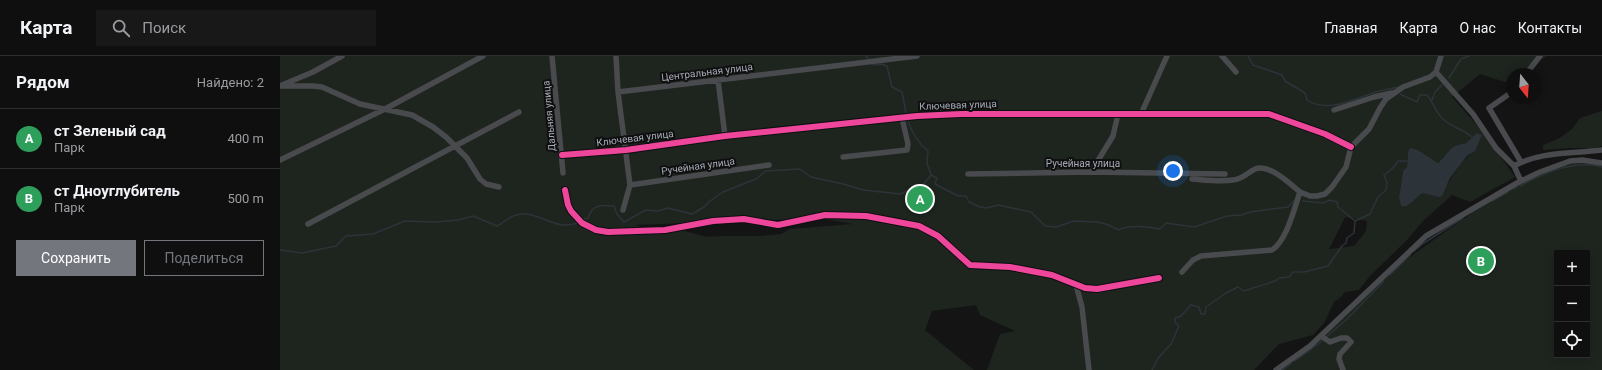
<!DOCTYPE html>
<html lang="ru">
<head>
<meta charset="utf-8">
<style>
	:root { --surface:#0f0f10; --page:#181819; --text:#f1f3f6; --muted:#9b9c9f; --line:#2f2f30; --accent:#73767d }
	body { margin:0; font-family:Roboto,sans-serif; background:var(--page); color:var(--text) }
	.controls { position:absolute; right:12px; bottom:12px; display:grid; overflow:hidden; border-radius:0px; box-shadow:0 2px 10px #0003 }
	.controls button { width:36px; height:36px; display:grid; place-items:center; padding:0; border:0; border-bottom:1px solid var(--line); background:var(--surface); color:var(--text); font:20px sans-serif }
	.compass { position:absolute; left:1226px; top:12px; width:36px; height:36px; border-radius:50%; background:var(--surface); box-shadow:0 2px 10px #0003; rotate:163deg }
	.you { position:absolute; left:893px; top:115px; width:14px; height:14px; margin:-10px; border:3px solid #fff; border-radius:50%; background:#1a73e8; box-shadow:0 0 0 6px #1a73e833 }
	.badge { display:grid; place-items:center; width:26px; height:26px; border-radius:50%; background:var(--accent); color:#fff; font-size:13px; font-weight:700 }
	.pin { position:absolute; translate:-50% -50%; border:2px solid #fff; box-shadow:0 1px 4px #0006 }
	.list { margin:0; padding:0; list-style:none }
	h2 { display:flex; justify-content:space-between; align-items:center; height:52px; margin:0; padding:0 16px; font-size:17px }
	h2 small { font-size:13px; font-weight:400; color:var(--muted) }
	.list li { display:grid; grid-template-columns:26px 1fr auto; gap:12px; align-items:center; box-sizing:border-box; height:60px; padding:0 16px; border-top:1px solid var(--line) }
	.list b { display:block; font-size:15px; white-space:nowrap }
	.list p { margin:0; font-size:13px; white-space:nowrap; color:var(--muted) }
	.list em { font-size:13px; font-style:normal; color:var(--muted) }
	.actions { display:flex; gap:8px; padding:12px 16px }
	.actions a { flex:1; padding:9px 0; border:1px solid var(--accent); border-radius:0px; text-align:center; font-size:14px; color:var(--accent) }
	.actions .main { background:var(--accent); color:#fff }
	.icon { flex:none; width:22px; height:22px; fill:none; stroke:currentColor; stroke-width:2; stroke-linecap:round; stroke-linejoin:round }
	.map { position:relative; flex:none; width:1322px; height:314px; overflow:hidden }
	header { display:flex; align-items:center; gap:24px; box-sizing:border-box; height:56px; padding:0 20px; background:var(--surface); border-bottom:1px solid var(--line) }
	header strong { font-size:19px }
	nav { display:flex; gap:22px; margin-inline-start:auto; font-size:14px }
	.search { width:280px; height:36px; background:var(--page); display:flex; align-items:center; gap:10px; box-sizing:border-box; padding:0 14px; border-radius:0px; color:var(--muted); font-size:15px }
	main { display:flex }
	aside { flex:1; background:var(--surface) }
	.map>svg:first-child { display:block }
	.green { fill:#1e251f; fill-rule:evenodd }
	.water { fill:#2c3339 }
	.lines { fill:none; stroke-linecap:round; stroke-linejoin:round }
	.stream { stroke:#2c3339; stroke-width:1.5 }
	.minor { stroke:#494a4d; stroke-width:5.5 }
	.cycleway-casing { stroke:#0f0f10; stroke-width:8 }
	.cycleway { stroke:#ed469a; stroke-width:6 }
	.labels { text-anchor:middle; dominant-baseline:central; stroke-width:4; stroke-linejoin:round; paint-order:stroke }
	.street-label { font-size:10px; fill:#a6abb5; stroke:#0f0f10 }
</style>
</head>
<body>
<header>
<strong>Карта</strong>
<div class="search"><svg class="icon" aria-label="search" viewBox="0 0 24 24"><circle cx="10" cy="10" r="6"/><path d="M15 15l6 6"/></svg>Поиск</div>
<nav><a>Главная</a><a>Карта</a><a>О нас</a><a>Контакты</a></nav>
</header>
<main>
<aside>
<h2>Рядом<small>Найдено: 2</small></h2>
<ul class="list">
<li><span class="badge" style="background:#2e9e5b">A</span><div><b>ст Зеленый сад</b><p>Парк</p></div><em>400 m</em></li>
<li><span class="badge" style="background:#2e9e5b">B</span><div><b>ст Дноуглубитель</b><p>Парк</p></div><em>500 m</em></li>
</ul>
<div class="actions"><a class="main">Сохранить</a><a>Поделиться</a></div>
</aside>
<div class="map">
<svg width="1322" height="314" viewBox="0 0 1322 314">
	<rect width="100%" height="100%" fill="#141415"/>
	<path class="green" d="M0,0H1267L1252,8L1242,18H1232V27C1225,27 1208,20 1200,18L1172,41L1202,75L1235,121L1190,146L1172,139L1143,165L1127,184L1089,221L1079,234L1065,236L1060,242L1054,246L1044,267L1033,279L999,288L974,314H707L720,278L735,275L700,259L696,249L652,255L645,274L694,314H0ZM1192,81L1195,95C1178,106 1171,126 1158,141L1143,136L1138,139L1128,150L1119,141L1123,115L1127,111L1128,96L1145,98L1150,104L1158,107L1169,94L1185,89ZM1065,161L1087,165L1086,175L1074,190L1049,193ZM539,162L573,168L510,173L501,178L480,180H442L427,181L401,174L367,172L355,169Z
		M1322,55V90L1313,92H1290L1263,94V89L1280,82L1292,73L1300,62Z
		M1309,105L1322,108V314H996L1028,293L1113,213L1200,151L1270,111ZM1277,197H1307V299H1277Z"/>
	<path class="water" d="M1197,77L1202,79L1195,95L1187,100L1170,122L1162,140L1158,141L1143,137C1135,140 1130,153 1121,150L1119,141L1123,115L1127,111L1128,96L1130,92C1142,94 1148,102 1158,107C1168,98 1170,88 1185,88Z"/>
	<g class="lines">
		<path class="stream" d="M586,0L588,2
			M968,0L973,9L1002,19L1005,25L1025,37L1027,44C1048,58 1075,42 1096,36C1103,34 1111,33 1118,31
			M593,9L601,8L607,10L612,31L622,36L626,57
			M1169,22L1181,3L1189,0
			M1120,38L1137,46L1140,39H1147C1153,46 1156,57 1163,63C1171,71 1183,73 1192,81
			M1152,44L1155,36L1162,29
			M628,65C632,76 639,88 648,95L647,107L651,119
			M1240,130C1264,117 1295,103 1322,111
			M1233,133L1237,131
			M1023,145L1043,147L1050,144L1057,146L1058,151L1075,165L1090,158L1098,141L1106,134L1107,127L1104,119L1112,113L1118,105H1127
			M1212,145L1228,136
			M304,163L308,162C312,148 322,149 334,150L337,158L344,166L366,154L378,155L388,152L412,158L424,151L430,145L443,136L476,123L486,115L520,113L531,121L563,128L583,134L621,138L632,132L642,130L651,119L657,122L655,128L678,140H686L689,146L700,151L707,152L718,149L751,156L765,170L776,171L794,165L817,166L826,168L839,174C847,168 870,171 880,173L886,167L914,171L947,160L962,159L970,156L1008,151L1015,144
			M0,194L22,197L56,190L66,180L93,178L125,165L155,166L178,164L193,160L217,170C223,167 229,161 236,159C258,153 274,176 297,167
			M1134,195L1144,187L1183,162
			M1110,219L1130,199
			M1046,281L1067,263L1104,225
			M1015,305L1042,285
			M872,314L879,301L891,288L899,270L895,266V262L901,260L911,249L919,251L921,258H925L926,251L946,237L958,231L964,235L995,225L999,222L1009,221L1013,216H1024L1048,210L1062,190L1066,187L1067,182L1074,177L1075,165
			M1002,314L1011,308"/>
		<path class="minor" d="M272,0L283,117
			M336,0L338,36L350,129L343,154
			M942,0L956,16
			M1156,16L1193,58L1216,92L1234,110L1241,125
			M1246,18L1260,0
			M438,24L445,80
			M2,29L33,16L62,0
			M0,30H33L42,31L80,48L132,59L153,71L166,81L187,102L200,123L206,128L219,131
			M338,36L637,0
			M1232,36L1209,52L1241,106
			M1054,54L1094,41L1112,37
			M861,58L887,0
			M282,99L346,94L445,80L637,60L681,58H989L1045,78L1071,91
			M563,101L627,94L628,88L622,62
			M0,104L105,53L203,0
			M1234,110C1261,95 1292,98 1322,94
			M811,116L833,80L838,58
			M688,118L811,116L945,118
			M912,123C926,124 940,126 953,124C963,123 967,117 975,113C989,107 1010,128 1020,136
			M350,129L489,109
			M285,134L288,149L291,155L302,167L316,174L328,176L385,174L433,165L464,163L498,169L545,159L586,160L639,170L658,180L690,209L730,211L772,219L805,232L817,233L879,222
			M28,168L239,56
			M902,216L913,204L921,200L992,194C1007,184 1014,153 1020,136L1030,140H1037L1045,138L1052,131L1066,111L1071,91L1089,73L1100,52L1106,43L1123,31L1150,21L1156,16L1161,0
			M796,229L802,251L809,314
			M1041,280L1050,286L1061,282H1067L1071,286L1060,298L1059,303L1063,314
			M996,314L1030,290L1146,180L1237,127L1260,116L1290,105L1302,104L1322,107"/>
		<defs>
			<path id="cycleway" d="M282,99L346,94L445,80L637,60L681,58H989L1045,78L1071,91
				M285,134L288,149L291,155L302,167L316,174L328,176L385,174L433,165L464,163L498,169L545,159L586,160L639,170L658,180L690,209L730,211L772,219L805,232L817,233L879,222"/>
		</defs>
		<use href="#cycleway" class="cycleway-casing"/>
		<use href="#cycleway" class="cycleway"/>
	</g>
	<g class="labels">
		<g class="street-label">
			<text transform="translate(427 16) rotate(-7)">Центральная улица</text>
			<text transform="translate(678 49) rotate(-2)">Ключевая улица</text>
			<text transform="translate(269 60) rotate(-95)">Дальняя улица</text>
			<text transform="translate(355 82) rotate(-7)">Ключевая улица</text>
			<text x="803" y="107">Ручейная улица</text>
			<text transform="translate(418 110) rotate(-8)">Ручейная улица</text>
		</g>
	</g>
</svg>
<div class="controls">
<button>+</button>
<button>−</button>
<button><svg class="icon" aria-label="locate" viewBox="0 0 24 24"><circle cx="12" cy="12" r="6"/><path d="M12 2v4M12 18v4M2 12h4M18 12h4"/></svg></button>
</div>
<svg class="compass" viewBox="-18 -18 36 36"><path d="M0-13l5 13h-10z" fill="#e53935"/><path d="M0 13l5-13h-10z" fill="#9b9c9f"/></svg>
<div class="you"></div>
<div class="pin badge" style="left:640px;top:143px;background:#2e9e5b">A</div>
<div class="pin badge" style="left:1201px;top:205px;background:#2e9e5b">B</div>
</div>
</main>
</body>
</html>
